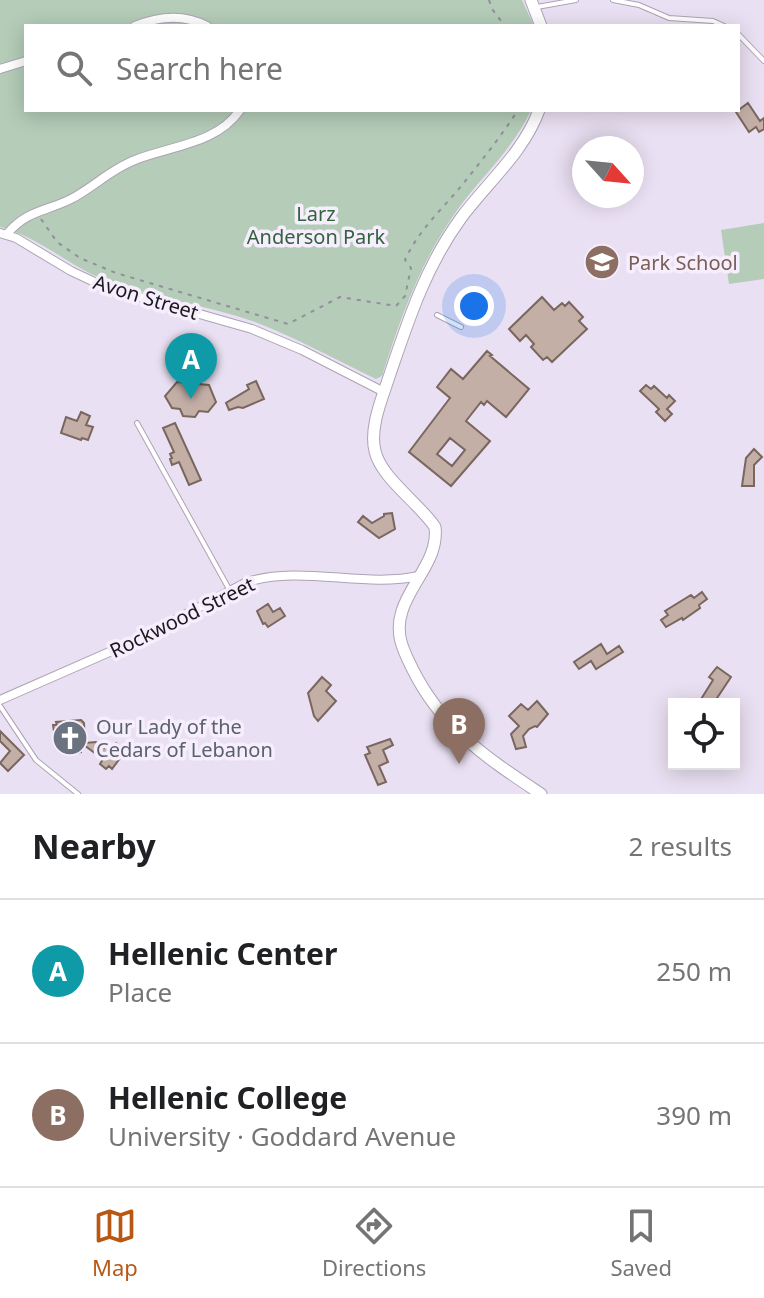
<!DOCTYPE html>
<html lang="en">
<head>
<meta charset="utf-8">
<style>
	:root { --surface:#fff; --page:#f2f2f2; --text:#202124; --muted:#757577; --line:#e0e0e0; --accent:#b95815 }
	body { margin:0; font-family:"Noto Sans",sans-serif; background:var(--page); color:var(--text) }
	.controls { position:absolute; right:24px; bottom:24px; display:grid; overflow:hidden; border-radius:0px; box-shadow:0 4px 20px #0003 }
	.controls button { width:72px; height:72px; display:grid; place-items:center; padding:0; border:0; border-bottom:2px solid var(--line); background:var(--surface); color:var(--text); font:40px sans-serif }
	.compass { position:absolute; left:572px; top:136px; width:72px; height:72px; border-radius:50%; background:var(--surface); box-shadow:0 4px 20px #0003; rotate:117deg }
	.you { position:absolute; left:474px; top:306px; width:28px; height:28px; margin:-20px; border:6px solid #fff; border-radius:50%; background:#1a73e8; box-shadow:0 0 0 12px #1a73e833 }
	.badge { display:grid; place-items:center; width:52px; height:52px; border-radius:50%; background:var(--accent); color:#fff; font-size:26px; font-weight:700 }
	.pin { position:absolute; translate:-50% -66px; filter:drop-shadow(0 2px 4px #0008) }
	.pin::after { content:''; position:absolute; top:42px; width:28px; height:24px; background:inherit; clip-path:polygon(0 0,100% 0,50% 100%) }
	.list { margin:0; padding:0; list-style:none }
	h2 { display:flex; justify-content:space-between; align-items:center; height:104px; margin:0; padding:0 32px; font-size:34px }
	h2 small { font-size:26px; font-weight:400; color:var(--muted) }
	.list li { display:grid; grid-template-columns:52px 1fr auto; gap:24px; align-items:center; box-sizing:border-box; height:144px; padding:0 32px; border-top:2px solid var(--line) }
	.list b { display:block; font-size:30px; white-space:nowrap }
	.list p { margin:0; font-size:26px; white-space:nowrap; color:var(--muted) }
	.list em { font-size:26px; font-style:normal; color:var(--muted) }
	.icon { flex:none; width:44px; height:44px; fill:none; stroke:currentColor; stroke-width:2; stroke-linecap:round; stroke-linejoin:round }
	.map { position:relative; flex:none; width:764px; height:794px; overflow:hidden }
	.search { position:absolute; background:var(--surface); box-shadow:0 4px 20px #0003; left:24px; right:24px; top:24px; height:88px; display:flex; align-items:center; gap:20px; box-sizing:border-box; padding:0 28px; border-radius:0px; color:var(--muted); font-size:30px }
	.sheet { height:392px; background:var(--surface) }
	nav { display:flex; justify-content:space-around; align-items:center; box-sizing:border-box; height:112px; border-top:2px solid var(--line); background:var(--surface); font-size:22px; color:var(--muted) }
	nav a { display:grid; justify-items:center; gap:4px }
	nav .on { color:var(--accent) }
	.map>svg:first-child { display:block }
	.green { fill:#b4ccb8 }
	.building { fill:#c4afa7; stroke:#79665e; stroke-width:2; fill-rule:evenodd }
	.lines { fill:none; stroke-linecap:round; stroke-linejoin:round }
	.lane-casing { stroke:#ada3b5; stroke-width:6 }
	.street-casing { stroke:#ada3b5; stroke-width:10 }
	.secondary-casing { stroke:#ada3b5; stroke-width:13 }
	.path { stroke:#948d9b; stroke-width:2; stroke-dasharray:4 6; stroke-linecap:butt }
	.lane { stroke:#fff; stroke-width:4 }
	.street { stroke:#fff; stroke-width:8 }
	.secondary { stroke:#fff; stroke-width:11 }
	.labels { text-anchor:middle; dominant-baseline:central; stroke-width:7; stroke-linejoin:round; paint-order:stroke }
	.park-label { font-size:20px; fill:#32623e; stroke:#f6eefd }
	.education-label { font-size:20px; fill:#785e54; stroke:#f6eefd; text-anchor:start }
	.street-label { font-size:20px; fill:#1b181e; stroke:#f6eefd }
	.worship-label { font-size:20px; fill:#5b616d; stroke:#f6eefd; text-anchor:start }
</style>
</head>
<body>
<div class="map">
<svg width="764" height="794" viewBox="0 0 764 794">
	<rect width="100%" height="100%" fill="#eae0f3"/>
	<path class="green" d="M0,0H522L534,26H26V110H531C514,148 482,176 458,209C421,260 401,316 382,376L376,379C336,360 297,338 255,322C207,305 156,299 108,281C69,267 40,237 0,227Z
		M764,223V279L729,284L721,230Z"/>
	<path class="building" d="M748,103L760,121L764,118V129L759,132L756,127L749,132L736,112Z
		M542,297L554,310L562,303L565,306L569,302L583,317L579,321L587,329L552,362L547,357L543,360L531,347L534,344L526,335L520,341L509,329Z
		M487,351L492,355L490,356L529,389L506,417L487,401L484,405L481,402L466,421L490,441L451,486L409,452L450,398L437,387L451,369L463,379ZM450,438L465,450L452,466L437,454Z
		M256,381L264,399L243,408L238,407L229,410L226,403L249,389L247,385Z
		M177,382L209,385L216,402L208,412L199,411L195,417L183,416L180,409L172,408L165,396Z
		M646,385L651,389L654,386L667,398L669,395L675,401L667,409L672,414L665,421L656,412L659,409L640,391Z
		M81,412L90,416L86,425L93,427L88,440L82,438L81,440L61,433L66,417L77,421Z
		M175,423L201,480L189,485L179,462L172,465L170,459L172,458L170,454L174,452L163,428Z
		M754,449L762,457L754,465V486H742L746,458Z
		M392,513L395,529L379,538L358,522L363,516L372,523L384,516V514Z
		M702,592L707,599L699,605L700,608L683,620L682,618L666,627L661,620L668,615L665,611L691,595L694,598Z
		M268,604L273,612L280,608L285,616L268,627L265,623L263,624L257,611Z
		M601,644L607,654L619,646L623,652L596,669L591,661L579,669L574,662Z
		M717,667L731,677L713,704H698L713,680L709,677Z
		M322,677L331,685L326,691L336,701L318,721L314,716L308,693Z
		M537,701L548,714L537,727L535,726L529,729L523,736L526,747L516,749L511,734L519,726L509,716L521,704L528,710Z
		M81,720L84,723L85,743L96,742L104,748L107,742L113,746L116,743L126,750L112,769L109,766L106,769L100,764L103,759L81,743V752L73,753V750H61L56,744L53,725H57L56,722Z
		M0,731L24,755L8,771L0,763L10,751L0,741Z
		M390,739L393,745L383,750L388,762L379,766L386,782L378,785L365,755L370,753L367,747Z"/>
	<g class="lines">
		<defs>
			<path id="lane" d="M613,0L639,5L669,18L713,21L724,26
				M537,7L576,0
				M738,34L764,61
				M437,315L461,327
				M137,423L229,589
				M0,706L36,760L78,794"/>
			<path id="street" d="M135,26C159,16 184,14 207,26
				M0,69L26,61
				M0,233L16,238L71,271L105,287L252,329L302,350L384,392
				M7,234C27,210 45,212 71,199C94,187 111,169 135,160C170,146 217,144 240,110
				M0,700L139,639L247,582C302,565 363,588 419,576"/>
			<path id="secondary" d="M531,0L541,26
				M539,110C524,152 487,183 461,218C426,266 409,318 390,374C383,396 369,427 375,451C381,478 419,503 435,527C439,559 411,582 402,611C395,633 402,648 412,668C442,729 487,758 541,794"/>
		</defs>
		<use href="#lane" class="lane-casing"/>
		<use href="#street" class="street-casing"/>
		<use href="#secondary" class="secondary-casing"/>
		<path class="path" d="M489,0L492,9L505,26
			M41,219L57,242L80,258L116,273L288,324L340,297L396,306L405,296L411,268L405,260C417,233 439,212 458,190C479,164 500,138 518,110"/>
		<use href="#lane" class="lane"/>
		<use href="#street" class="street"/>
		<use href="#secondary" class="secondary"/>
	</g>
	<defs>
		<symbol id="school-disc" viewBox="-11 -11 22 22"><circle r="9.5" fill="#8d6e63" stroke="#f6eefd"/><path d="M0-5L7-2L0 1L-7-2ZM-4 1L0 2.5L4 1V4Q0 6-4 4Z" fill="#fff"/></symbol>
		<symbol id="church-disc" viewBox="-11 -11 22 22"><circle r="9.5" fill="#6b7280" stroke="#f6eefd"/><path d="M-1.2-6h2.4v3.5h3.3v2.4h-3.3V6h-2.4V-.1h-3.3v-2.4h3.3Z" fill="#fff"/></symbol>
	</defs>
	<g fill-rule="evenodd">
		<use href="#school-disc" x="582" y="242" width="40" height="40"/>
		<use href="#church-disc" x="50" y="718" width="40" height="40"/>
	</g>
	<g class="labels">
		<g class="park-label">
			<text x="316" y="213">Larz<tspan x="316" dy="23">Anderson Park</tspan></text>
		</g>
		<g class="education-label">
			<text x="628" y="262">Park School</text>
		</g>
		<g class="street-label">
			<text transform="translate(146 297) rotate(17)">Avon Street</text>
			<text transform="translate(182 617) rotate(-26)">Rockwood Street</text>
		</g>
		<g class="worship-label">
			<text x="96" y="726">Our Lady of the<tspan x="96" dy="23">Cedars of Lebanon</tspan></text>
		</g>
	</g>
</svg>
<div class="controls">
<button><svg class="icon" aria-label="locate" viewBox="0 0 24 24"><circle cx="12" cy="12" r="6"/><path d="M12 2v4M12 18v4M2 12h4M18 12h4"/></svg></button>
</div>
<svg class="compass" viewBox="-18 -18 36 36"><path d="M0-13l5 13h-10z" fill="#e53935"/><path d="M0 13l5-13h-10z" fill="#757577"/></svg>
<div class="you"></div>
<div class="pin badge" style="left:191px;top:399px;background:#0f9aa8">A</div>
<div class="pin badge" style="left:459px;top:764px;background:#8d6e63">B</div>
<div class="search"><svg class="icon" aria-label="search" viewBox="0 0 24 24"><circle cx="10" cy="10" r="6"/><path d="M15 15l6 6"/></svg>Search here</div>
</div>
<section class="sheet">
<h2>Nearby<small>2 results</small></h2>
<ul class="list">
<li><span class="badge" style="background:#0f9aa8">A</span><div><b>Hellenic Center</b><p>Place</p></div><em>250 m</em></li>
<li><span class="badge" style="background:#8d6e63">B</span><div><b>Hellenic College</b><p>University · Goddard Avenue</p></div><em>390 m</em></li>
</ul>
</section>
<nav>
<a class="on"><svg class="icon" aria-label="map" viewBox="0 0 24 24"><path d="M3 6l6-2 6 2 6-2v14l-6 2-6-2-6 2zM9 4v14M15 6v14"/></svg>Map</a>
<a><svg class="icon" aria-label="directions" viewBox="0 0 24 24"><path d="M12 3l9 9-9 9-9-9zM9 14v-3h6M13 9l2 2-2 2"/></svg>Directions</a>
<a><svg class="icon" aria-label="saved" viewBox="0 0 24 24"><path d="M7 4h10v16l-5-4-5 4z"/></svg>Saved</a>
</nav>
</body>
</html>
